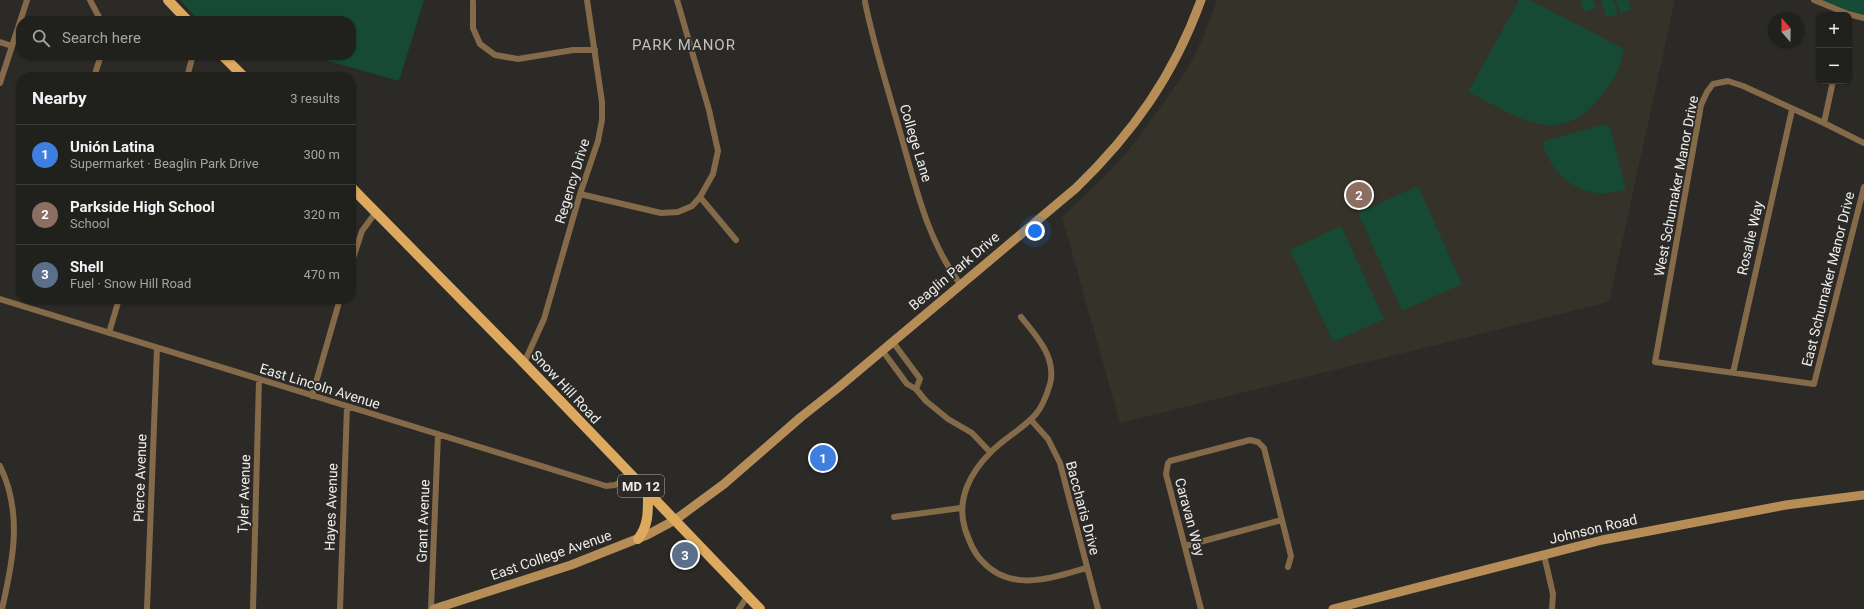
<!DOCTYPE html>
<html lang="en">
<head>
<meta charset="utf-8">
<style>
	:root { --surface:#20201d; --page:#2d2d2a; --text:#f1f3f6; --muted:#a2a3a4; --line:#3d3e3b; --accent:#56c9e0 }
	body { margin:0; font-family:Roboto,sans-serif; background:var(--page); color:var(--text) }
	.controls { position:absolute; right:12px; top:12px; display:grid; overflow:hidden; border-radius:8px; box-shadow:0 1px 3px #0004 }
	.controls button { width:36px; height:36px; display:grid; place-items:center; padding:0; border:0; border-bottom:1px solid var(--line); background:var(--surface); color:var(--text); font:20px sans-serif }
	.compass { position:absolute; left:1768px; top:12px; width:36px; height:36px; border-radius:50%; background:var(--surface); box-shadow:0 1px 3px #0004; rotate:340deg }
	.you { position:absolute; left:1035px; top:231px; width:14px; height:14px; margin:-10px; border:3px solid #fff; border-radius:50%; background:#1a73e8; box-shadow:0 0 0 6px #1a73e833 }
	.badge { display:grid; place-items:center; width:26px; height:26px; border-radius:50%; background:var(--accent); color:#fff; font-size:13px; font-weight:700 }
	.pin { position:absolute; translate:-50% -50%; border:2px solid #fff; box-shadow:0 1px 4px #0006 }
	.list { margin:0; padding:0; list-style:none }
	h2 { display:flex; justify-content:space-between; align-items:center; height:52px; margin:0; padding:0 16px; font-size:17px }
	h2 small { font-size:13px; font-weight:400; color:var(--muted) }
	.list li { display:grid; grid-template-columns:26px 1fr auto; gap:12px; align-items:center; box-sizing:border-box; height:60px; padding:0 16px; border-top:1px solid var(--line) }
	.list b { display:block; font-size:15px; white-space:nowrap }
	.list p { margin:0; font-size:13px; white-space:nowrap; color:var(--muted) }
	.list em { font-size:13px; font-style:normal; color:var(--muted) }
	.icon { flex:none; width:22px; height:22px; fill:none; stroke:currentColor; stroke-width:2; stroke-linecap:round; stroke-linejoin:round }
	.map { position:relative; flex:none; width:1864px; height:609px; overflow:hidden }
	.search { position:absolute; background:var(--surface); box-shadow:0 1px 3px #0004; left:16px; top:16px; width:340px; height:44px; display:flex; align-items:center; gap:10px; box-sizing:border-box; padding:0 14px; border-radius:16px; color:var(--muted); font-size:15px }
	.panel { position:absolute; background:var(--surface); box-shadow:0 1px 3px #0004; left:16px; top:72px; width:340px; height:232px; border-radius:16px }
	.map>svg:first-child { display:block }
	.built { fill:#353229 }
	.green { fill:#164a35 }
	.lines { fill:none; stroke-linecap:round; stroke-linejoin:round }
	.street { stroke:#846a48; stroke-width:6 }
	.secondary { stroke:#b68d56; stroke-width:9 }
	.primary { stroke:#dda95f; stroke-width:10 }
	.labels { text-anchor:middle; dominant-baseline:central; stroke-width:3.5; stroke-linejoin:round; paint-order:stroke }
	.shield { fill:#2b2a27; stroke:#b3b2b0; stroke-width:1 }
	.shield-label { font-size:13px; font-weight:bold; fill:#edecea }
	.street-label { font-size:14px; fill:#edecea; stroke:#2b2a27 }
	.neighbourhood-label { font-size:15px; letter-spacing:1px; fill:#c2c1bc; stroke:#2b2a27 }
</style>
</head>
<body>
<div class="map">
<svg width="1864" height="609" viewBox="0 0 1864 609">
	<rect width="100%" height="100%" fill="#2b2a27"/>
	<path class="built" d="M1217,0H1675L1609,302L1120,423L1062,217L1108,173L1129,150L1159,109L1188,68L1202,40Z"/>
	<path class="green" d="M180,0H424L399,81L307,55H351V21H199Z
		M1519,0H1530L1624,49C1621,69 1612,83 1599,98C1557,150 1516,115 1468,92Z
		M1581,0H1593L1596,8L1584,12Z
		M1601,0H1613L1618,14L1606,17Z
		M1616,0H1628L1631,10L1620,13Z
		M1814,0H1864V18Z
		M1604,124L1610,127L1626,189C1586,203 1553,180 1542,142Z
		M1418,186L1462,284L1402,311L1358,213Z
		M1341,226L1384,319L1333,342L1290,250Z"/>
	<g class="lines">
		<path class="street" d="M90,0L101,21
			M1814,0L1848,14L1864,18
			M473,2V28L480,44L495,55L518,59L573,50H595
			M865,2C874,46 888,89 900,132C915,184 927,240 960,284
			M0,42L12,46
			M94,77L101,55
			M187,77L193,55
			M0,83L27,0
			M1824,123L1833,81
			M1864,143L1824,123L1743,86L1728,81L1713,84L1707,92L1701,105L1655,362L1814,384L1864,187
			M580,194L661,213L678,212L692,206L700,197L713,174L718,151L709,110L677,0
			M700,197L736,240
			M351,264L362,231L376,212
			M0,299L606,486L615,485L631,476
			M1021,317C1036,335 1057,358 1050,384C1047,394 1043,406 1036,414C1023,429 1004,438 990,453C970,473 956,500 965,529C969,540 973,552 982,561C1011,593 1051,578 1086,568
			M109,333L119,299
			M892,341L918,376L920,379L916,389
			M882,350L907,384L916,389L926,401L948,419L972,433L990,452
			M524,363L544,319L580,194L598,141L602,120V102L587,0
			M1733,373L1792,110
			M312,396L340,299
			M1031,420L1048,439L1060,463L1098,609
			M0,466C23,513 13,561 2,609
			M894,517L961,508
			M1185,546L1282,520
			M1544,555L1553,594L1552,609
			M147,609L157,348
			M253,609L259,379
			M340,609L347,407
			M431,609L438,434
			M739,609L747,597
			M1201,609L1166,474L1168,463L1170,461L1250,440L1258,442L1264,448L1291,556L1288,567"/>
		<path class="secondary" d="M434,609L571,565L647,535L675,520L724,484L801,417L839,387L1076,188C1133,133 1174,75 1201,0
			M1333,609L1602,540L1786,505L1864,495"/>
		<path class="primary" d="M168,0L188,21
			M222,55L244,77
			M351,187L524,363L760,609
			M638,539C649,525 648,511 648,493"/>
	</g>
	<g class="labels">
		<rect class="shield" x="618" y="475" width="46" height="22" rx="3"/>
		<g class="shield-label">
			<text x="641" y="486">MD 12</text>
		</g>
		<g class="street-label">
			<text transform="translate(916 143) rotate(73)">College Lane</text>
			<text transform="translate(572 181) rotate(-73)">Regency Drive</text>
			<text transform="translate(1676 186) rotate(-79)">West Schumaker Manor Drive</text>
			<text transform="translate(1750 238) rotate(-77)">Rosalie Way</text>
			<text transform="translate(954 271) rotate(-40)">Beaglin Park Drive</text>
			<text transform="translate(1828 279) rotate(-76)">East Schumaker Manor Drive</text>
			<text transform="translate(320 386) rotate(17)">East Lincoln Avenue</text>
			<text transform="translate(566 387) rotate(47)">Snow Hill Road</text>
			<text transform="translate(140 478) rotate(-88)">Pierce Avenue</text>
			<text transform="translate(244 494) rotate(-88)">Tyler Avenue</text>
			<text transform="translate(331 507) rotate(-88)">Hayes Avenue</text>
			<text transform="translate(1083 508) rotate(75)">Baccharis Drive</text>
			<text transform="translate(1190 517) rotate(75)">Caravan Way</text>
			<text transform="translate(423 521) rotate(-88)">Grant Avenue</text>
			<text transform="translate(1593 529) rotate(-13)">Johnson Road</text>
			<text transform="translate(551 555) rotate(-19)">East College Avenue</text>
		</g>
		<g class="neighbourhood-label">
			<text x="684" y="45">PARK MANOR</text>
		</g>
	</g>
</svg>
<div class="controls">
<button>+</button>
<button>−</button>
</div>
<svg class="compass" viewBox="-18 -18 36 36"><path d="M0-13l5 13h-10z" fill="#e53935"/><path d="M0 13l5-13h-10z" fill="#a2a3a4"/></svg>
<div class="you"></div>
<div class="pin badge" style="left:823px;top:458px;background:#3f7fe0">1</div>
<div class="pin badge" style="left:1359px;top:195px;background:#8d6e63">2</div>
<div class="pin badge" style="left:685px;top:555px;background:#5c6f8a">3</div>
<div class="search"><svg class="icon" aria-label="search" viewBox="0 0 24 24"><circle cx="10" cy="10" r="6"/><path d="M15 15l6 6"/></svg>Search here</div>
<section class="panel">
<h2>Nearby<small>3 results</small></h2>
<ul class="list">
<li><span class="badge" style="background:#3f7fe0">1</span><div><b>Unión Latina</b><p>Supermarket · Beaglin Park Drive</p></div><em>300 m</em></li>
<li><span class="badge" style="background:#8d6e63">2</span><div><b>Parkside High School</b><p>School</p></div><em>320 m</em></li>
<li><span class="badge" style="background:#5c6f8a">3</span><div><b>Shell</b><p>Fuel · Snow Hill Road</p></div><em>470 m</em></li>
</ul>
</section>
</div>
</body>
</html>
